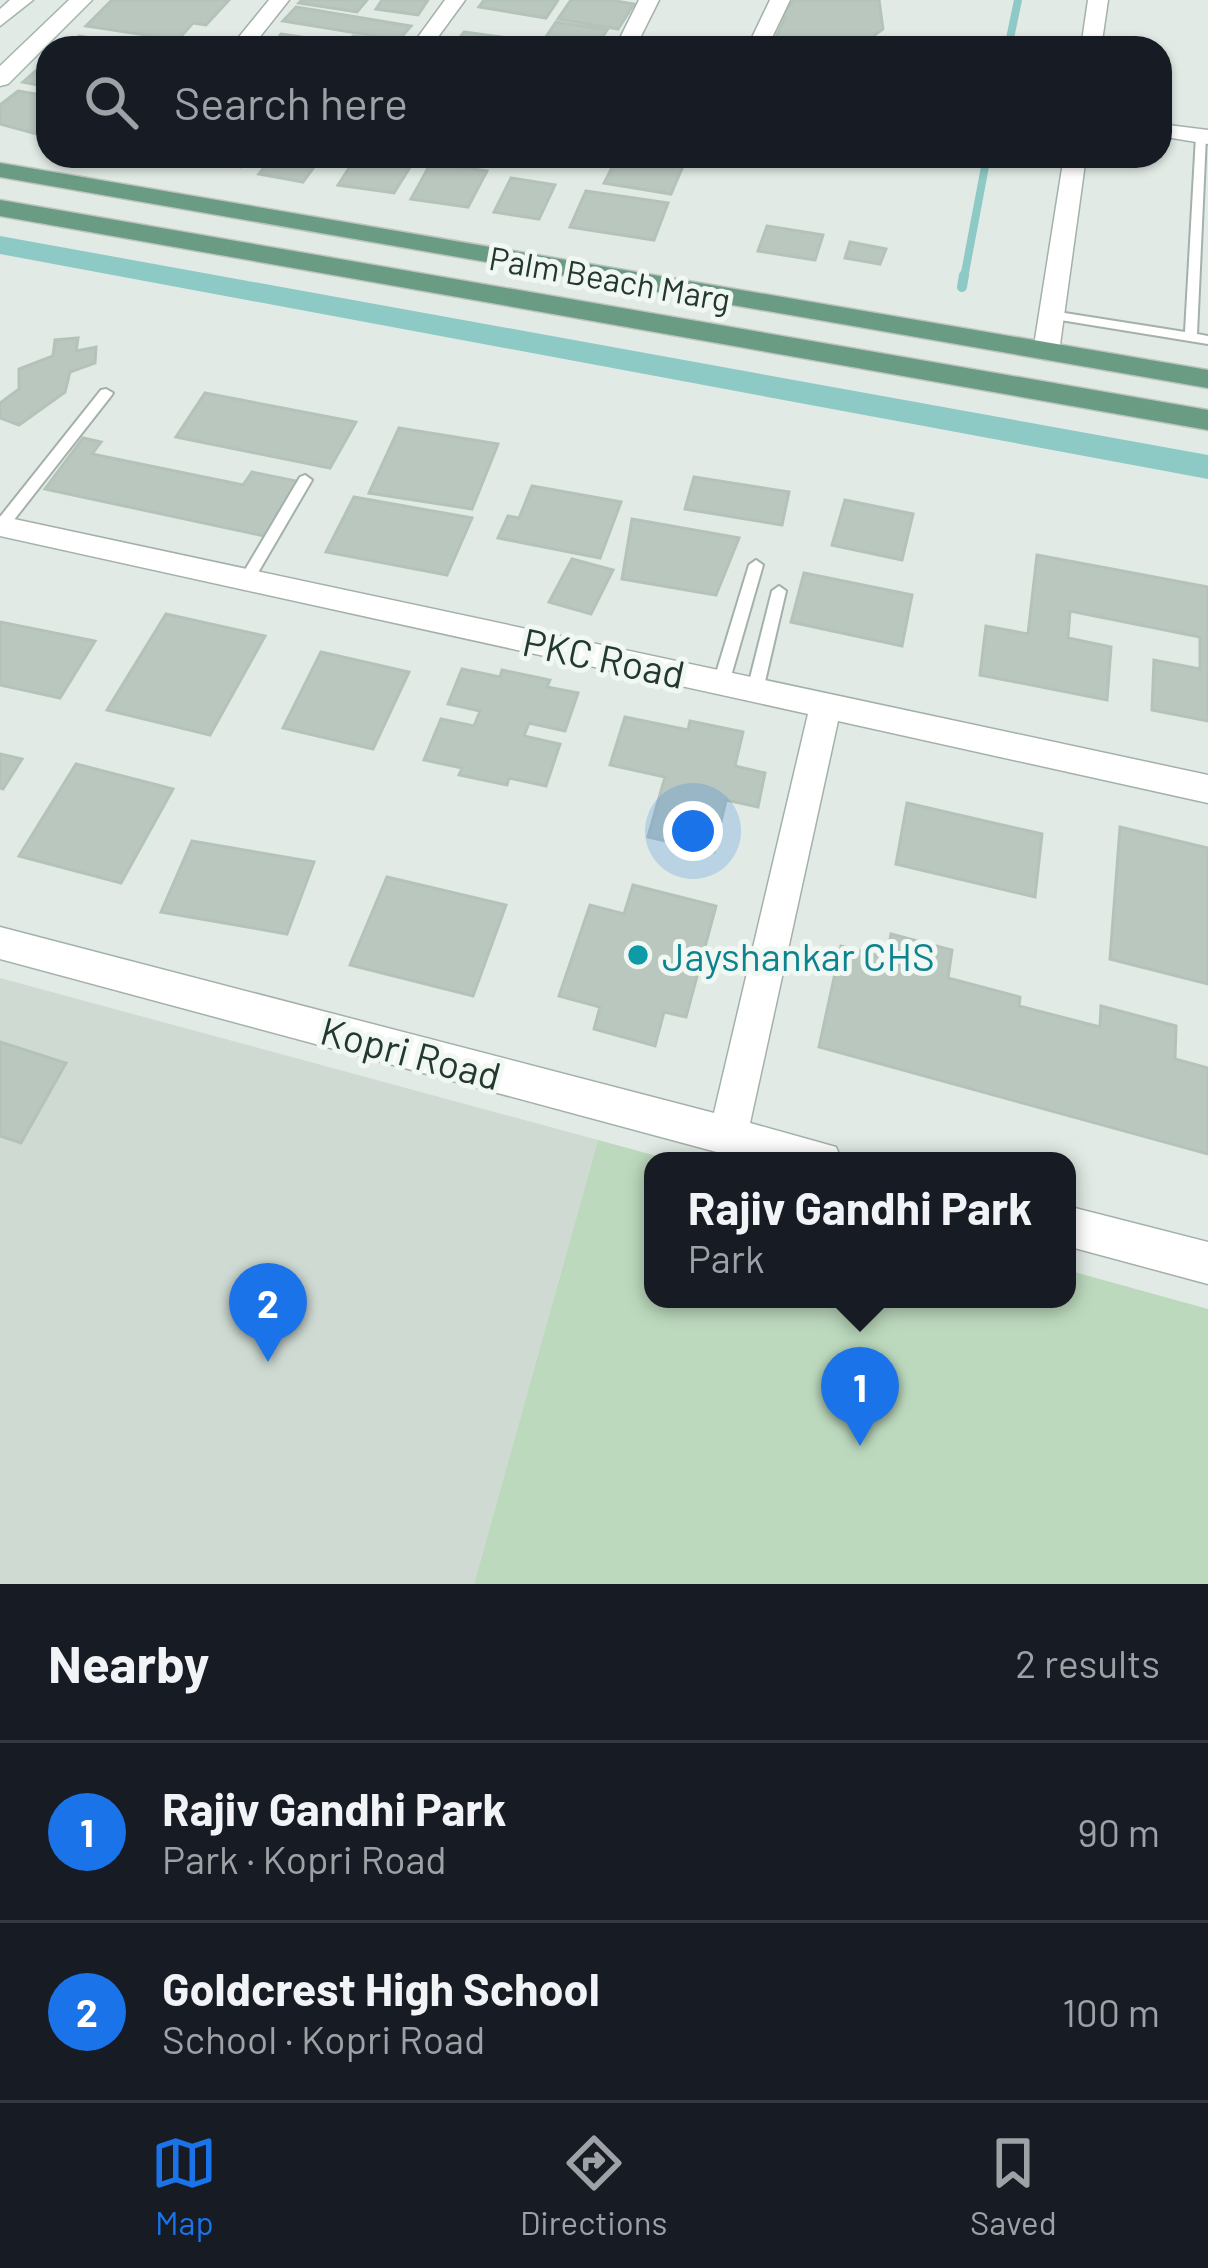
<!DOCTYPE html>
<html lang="en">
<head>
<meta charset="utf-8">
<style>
	:root { --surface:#171b24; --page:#242831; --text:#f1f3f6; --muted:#9ea1a6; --line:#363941; --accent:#1a73e8 }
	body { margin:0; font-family:Barlow,sans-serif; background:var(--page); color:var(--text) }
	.you { position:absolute; left:693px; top:831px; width:42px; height:42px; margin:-30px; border:9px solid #fff; border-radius:50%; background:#1a73e8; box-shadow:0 0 0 18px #1a73e833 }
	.badge { display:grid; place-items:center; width:78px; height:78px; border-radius:50%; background:var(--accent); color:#fff; font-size:39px; font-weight:700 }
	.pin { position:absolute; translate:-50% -99px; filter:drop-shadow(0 3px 6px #0008) }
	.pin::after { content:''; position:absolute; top:63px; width:42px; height:36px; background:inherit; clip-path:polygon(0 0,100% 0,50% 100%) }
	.popup { position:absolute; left:644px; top:1152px; width:432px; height:156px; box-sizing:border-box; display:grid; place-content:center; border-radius:24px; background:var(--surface); filter:drop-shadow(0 3px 9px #0005); font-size:39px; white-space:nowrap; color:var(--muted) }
	.popup b { font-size:45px; color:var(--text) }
	.popup::after { content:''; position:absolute; left:50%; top:100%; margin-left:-24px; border:24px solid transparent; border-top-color:var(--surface) }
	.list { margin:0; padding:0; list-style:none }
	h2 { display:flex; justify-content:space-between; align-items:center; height:156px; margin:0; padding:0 48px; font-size:51px }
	h2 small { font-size:39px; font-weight:400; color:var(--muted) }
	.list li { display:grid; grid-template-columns:78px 1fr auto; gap:36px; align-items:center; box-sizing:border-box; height:180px; padding:0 48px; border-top:3px solid var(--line) }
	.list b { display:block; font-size:45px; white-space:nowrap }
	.list p { margin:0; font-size:39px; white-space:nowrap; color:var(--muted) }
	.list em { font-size:39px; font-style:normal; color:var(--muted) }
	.icon { flex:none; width:66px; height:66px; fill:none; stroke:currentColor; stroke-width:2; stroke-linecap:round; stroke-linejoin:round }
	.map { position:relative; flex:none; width:1208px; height:1584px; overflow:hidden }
	.search { position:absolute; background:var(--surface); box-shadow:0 3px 9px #0004; left:36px; right:36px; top:36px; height:132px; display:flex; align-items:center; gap:30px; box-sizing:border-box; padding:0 42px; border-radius:36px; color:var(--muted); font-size:45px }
	.sheet { height:516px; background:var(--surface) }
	nav { display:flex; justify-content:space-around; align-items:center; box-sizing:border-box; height:168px; border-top:3px solid var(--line); background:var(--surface); font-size:33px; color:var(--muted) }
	nav a { display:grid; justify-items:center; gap:6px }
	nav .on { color:var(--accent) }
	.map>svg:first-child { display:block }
	.built { fill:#cfdad3 }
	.green { fill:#bcd9bd }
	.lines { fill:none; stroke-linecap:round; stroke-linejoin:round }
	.stream-far1 { stroke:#8ecac5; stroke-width:8 }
	.stream { stroke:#8ecac5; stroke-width:10 }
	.canal { fill:#8ecac5; fill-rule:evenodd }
	.building { fill:#bac7bf; stroke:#b4c3b9; stroke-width:3 }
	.service-casing { stroke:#a4b1aa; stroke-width:4 }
	.minor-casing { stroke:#a4b1aa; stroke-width:3 }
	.secondary-casing { stroke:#a3b7ac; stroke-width:3 }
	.primary-casing { stroke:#bdc4c0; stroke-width:3 }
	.service { fill:#fff; fill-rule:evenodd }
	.minor { fill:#fff; fill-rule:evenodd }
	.secondary { fill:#fff; fill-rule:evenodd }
	.primary { fill:#6a9b83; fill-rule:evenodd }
	.culture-dot { fill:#0f9aa8; stroke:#f1f7f3; stroke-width:4.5 }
	.labels { text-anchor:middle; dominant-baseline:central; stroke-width:10; stroke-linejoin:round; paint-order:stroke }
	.far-street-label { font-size:33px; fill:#23392e; stroke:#f1f7f3 }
	.street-label { font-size:39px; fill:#23392e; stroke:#f1f7f3 }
	.culture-label { font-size:39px; fill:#0d838f; stroke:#f1f7f3; text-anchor:start }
</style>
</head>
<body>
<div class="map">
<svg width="1208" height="1584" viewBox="0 0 1208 1584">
	<rect width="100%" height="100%" fill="#e1eae4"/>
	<path class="built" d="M0,978L598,1140L474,1584H0Z"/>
	<path class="green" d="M598,1140L675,1161H653V1299H1067V1270L1208,1309V1584H474Z"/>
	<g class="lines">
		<path class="stream-far1" d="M1008,48L1018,0
			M964,278L987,156"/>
		<path class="stream" d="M962,287L964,275"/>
		<path class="canal" d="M0,236L1208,455V479L0,254Z"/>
	</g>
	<path class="building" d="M112,0H229L206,25L193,23L178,40L86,26Z
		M302,0H367L357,12L299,3Z
		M382,0H428L418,15L376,9Z
		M484,0H558L546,18L479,7Z
		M571,0H610L634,4L618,29L558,19Z
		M794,0H879L883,29L856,48H783L773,44L785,17L780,16Z
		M296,7L411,26L399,40L283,21Z
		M556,22L607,30L597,45L546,37Z
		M464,32L515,39L510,48H452Z
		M281,34L328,41L322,48H270Z
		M79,36L155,48H67Z
		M353,36L391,41L386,48H343Z
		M668,38L736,47L663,48Z
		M529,39L584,46L524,48Z
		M48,60V87L23,82Z
		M18,91L48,96V137L0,124V105Z
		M196,156H249L241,167L192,160Z
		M273,156H322L303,182L259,174Z
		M357,156H417L394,193L338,185Z
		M618,156H668L686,159L671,194L604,183Z
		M431,163L487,171L468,207L411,199Z
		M511,178L555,185L539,219L494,212Z
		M586,191L668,203L654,240L570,227Z
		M767,226L823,235L815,260L758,251Z
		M850,242L886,249L880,264L845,258Z
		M78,338L76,351L96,347L95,363L70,372L65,392L19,425L0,418V403L19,389V369L53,356L55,340Z
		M205,393L356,422L330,468L176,437Z
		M399,428L498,444L472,509L369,493Z
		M83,438L101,442L92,454L243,485L252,472L301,482L269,537L45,489Z
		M694,477L789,492L782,525L685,509Z
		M532,486L621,502L600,558L498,538L508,516L519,518Z
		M354,497L472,518L447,575L326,552Z
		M845,500L913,514L902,560L832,545Z
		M632,519L739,538L716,595L622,579Z
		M1037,555L1208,587V721L1152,710L1154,660L1200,669V637L1070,611L1068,638L1111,647L1107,700L980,675L986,626L1028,634Z
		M572,559L613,570L591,614L549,602Z
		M804,573L912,595L902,646L791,622Z
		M166,614L265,636L210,735L107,710Z
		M0,622L95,641L60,698L0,685Z
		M321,652L409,672L373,749L283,728Z
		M462,669L500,677L502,670L550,680L547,687L578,693L565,731L529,723L524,736L560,744L546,786L509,778L507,785L459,775L462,768L424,760L441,719L474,726L480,711L448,704Z
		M625,717L688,730L690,721L743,732L735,766L765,773L758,807L726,800L714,852L648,837L665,777L610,765Z
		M0,754L22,759L3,789L0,788Z
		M76,764L173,789L121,883L19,856Z
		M907,803L1042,834L1035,897L896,864Z
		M1120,827L1208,848V984L1110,959Z
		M192,841L314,862L287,934L161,912Z
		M387,877L506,905L473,996L350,965Z
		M633,885L716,906L686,1017L664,1012L655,1046L594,1029L600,1007L559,996L590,905L624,914Z
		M891,934L952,950L948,978L1020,997L1019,1006L1100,1027L1101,1006L1176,1026L1175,1059L1208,1068V1154L819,1047L841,946L887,958Z
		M0,1042L66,1063L21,1143L0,1136Z"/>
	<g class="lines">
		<defs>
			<path id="service" d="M1201,133L1206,136L1197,334L1208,336V344L1048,318V312L1052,311L1185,332L1196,136Z
				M106,389L113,393L111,396L6,530L0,531V517L101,390Z
				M305,475L312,480L252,583H242L240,579L242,575L300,477Z
				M756,560L763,565L729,683L721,689L713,683L749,565Z
				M779,586L786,591L763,690L755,696L747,690L772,591Z"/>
			<path id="minor" d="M269,0H289L251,48H230Z
				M445,0H465L430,48H410Z
				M639,0H659L635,48H615Z
				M770,0H790L767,48H747Z
				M1088,0H1108L1101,48H1081Z
				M1160,124L1208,130V144L1160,136Z
				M1064,156H1086L1059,352L1046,360L1033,352Z
				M0,516L1208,775V803L838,721L750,1123L836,1147L842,1161H750L0,959V927L714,1113L808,714L0,536Z
				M1067,1206L1208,1242V1284L1067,1246Z"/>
			<path id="secondary" d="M10,0H33L0,26V9Z
				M69,0H92L8,84L0,86V66Z"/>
			<path id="primary" d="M0,163L1208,370V388L0,177Z
				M0,200L1208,410V430L0,216Z"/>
		</defs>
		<use href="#service" class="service-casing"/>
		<use href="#minor" class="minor-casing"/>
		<use href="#secondary" class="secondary-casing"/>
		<use href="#primary" class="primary-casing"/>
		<use href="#service" class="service"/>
		<use href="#minor" class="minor"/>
		<use href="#secondary" class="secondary"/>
		<use href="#primary" class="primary"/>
	</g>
	<circle class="culture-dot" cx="638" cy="955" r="12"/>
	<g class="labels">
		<g class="far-street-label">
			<text transform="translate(610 278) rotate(10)">Palm Beach Marg</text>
		</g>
		<g class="street-label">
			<text transform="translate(604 657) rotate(12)">PKC Road</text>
			<text transform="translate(411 1052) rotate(15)">Kopri Road</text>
		</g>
		<g class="culture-label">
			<text x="662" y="955">Jayshankar CHS</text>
		</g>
	</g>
</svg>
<div class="you"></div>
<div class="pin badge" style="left:860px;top:1446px">1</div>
<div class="popup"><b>Rajiv Gandhi Park</b>Park</div>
<div class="pin badge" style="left:268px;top:1362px">2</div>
<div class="search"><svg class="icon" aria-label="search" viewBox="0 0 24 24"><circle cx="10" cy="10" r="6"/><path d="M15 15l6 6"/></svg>Search here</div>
</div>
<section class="sheet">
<h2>Nearby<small>2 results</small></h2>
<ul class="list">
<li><span class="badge">1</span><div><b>Rajiv Gandhi Park</b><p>Park · Kopri Road</p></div><em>90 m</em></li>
<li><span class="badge">2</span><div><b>Goldcrest High School</b><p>School · Kopri Road</p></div><em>100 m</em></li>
</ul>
</section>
<nav>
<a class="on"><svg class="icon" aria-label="map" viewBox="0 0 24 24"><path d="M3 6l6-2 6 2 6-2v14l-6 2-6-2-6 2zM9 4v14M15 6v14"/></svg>Map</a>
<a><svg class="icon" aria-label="directions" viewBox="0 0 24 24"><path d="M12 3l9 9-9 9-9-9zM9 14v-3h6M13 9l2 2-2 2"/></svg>Directions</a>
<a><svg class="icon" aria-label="saved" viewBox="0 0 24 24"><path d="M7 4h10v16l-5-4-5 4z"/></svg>Saved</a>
</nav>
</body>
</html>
